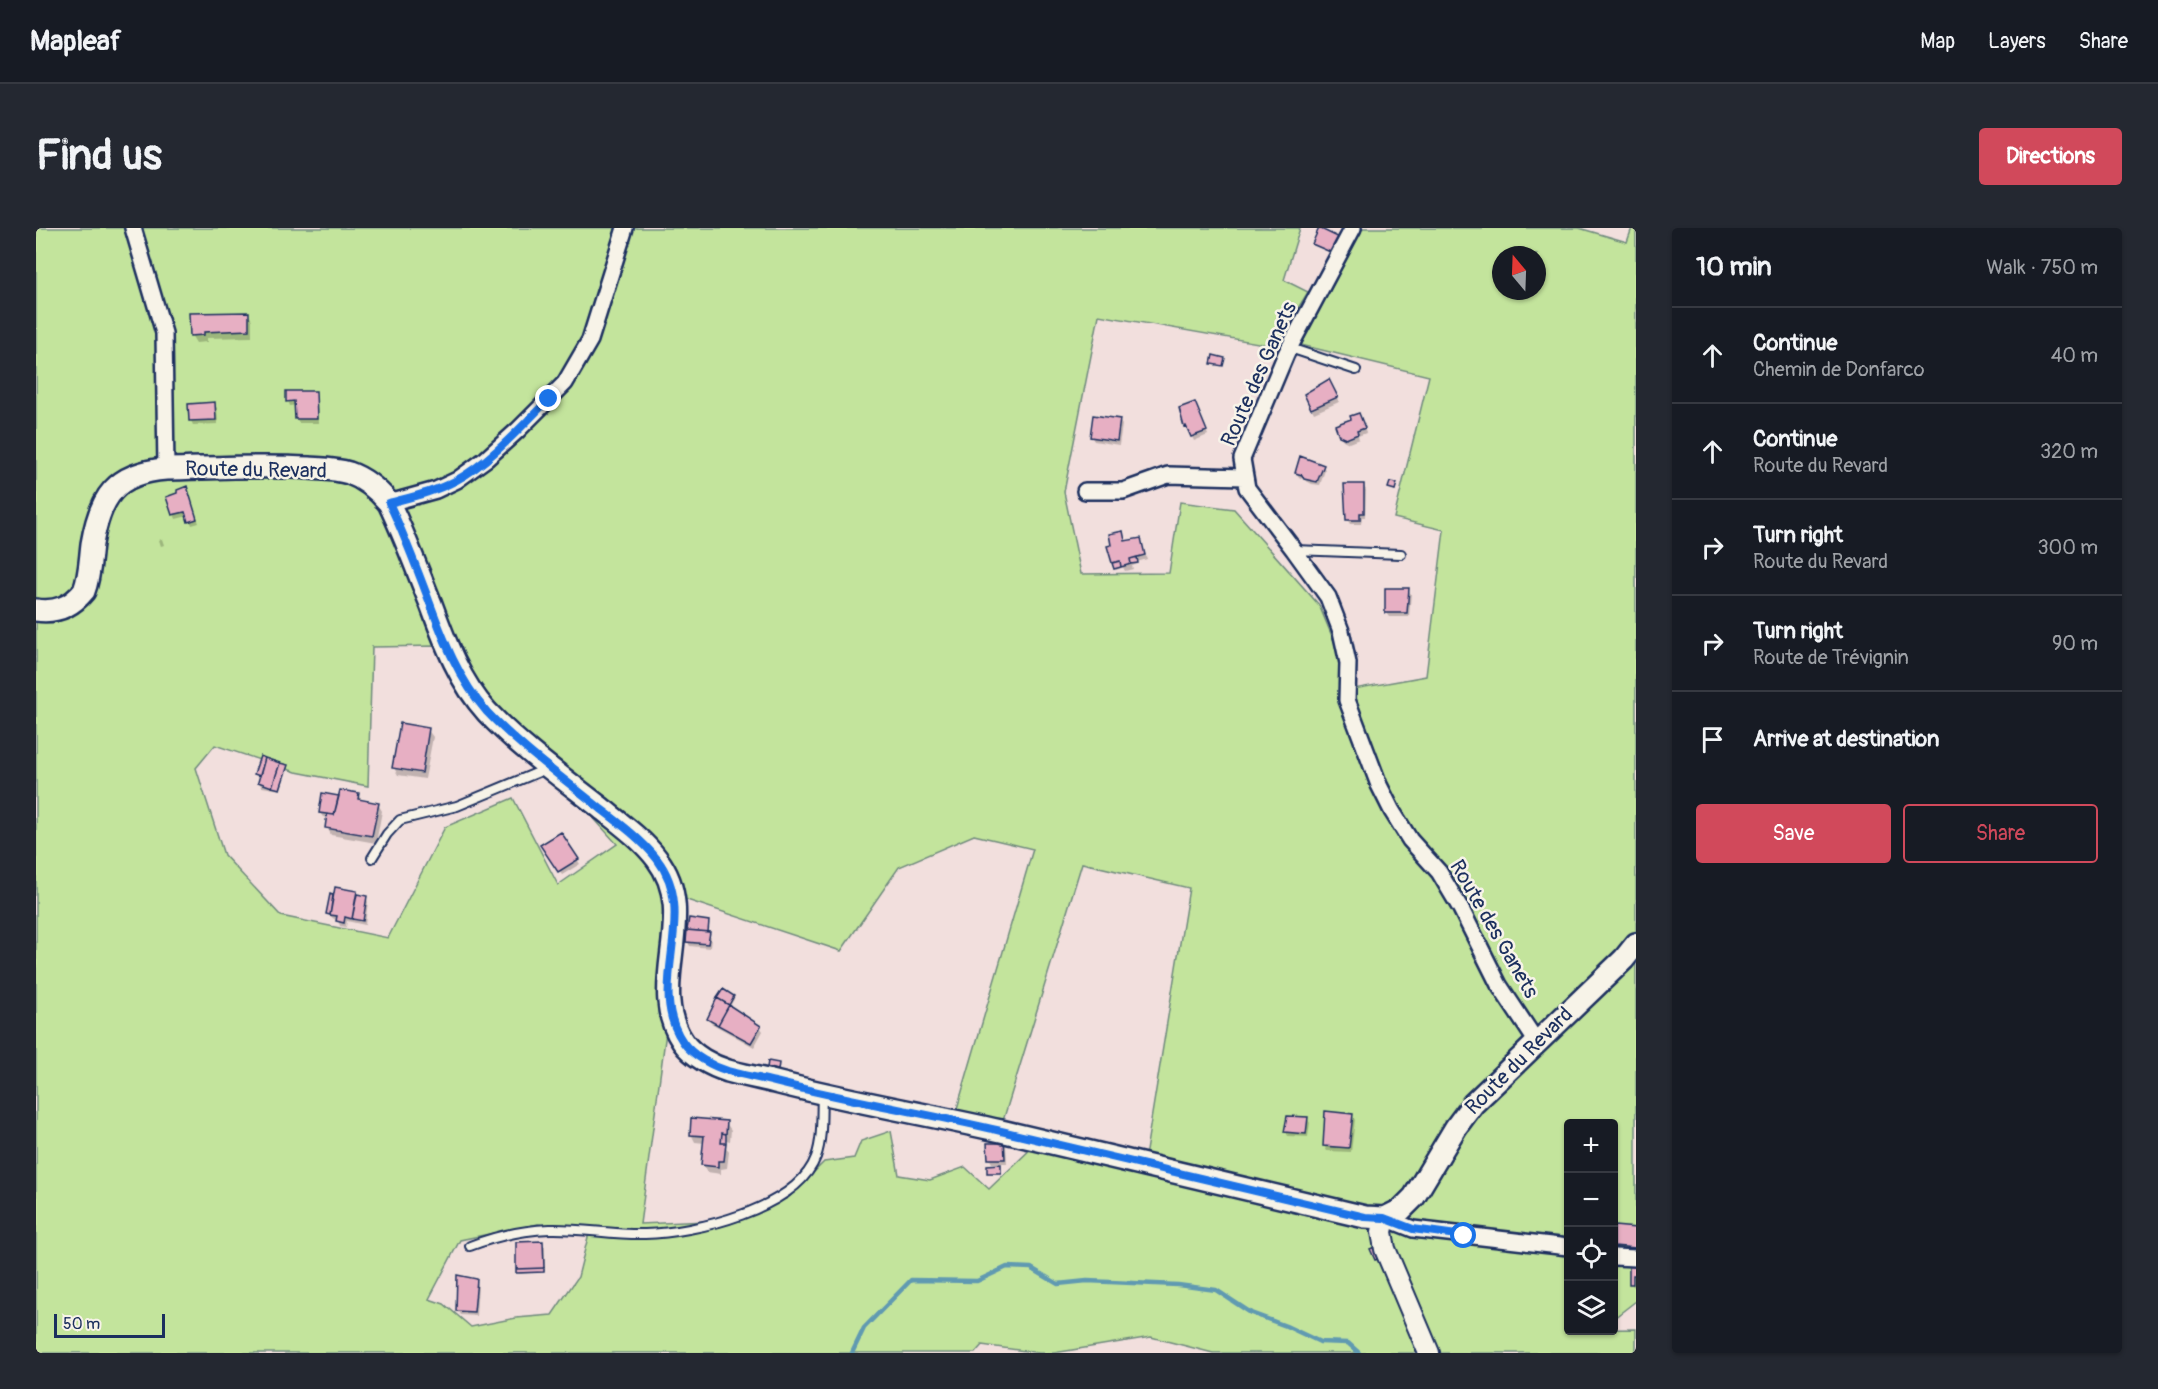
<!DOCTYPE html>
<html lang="en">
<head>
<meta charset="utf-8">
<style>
	:root { --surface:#171b24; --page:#242831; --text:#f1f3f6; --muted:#9ea1a6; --line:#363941; --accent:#d1495b }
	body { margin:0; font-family:Pangolin,sans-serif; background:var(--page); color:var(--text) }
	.controls { position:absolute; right:18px; bottom:18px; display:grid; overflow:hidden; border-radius:6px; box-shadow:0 2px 4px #0004 }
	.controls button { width:54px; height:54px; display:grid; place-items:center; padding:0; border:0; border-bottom:2px solid var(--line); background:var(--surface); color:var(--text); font:30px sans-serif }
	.compass { position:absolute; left:1456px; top:18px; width:54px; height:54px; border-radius:50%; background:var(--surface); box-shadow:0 2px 4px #0004; rotate:341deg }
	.scale { position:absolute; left:18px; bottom:15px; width:111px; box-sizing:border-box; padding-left:6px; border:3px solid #1b2f5e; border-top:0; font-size:16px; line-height:21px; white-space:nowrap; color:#1b2f5e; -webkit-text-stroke:4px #f7f3e8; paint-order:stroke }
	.stop { position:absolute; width:18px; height:18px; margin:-14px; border:4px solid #1a73e8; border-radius:50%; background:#fff }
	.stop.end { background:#1a73e8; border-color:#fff; box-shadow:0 2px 6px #0008 }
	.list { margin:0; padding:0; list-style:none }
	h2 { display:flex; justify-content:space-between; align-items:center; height:78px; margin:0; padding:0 24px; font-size:26px }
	h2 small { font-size:20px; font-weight:400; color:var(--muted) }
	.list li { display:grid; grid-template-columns:39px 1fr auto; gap:18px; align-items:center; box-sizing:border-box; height:96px; padding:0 24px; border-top:2px solid var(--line) }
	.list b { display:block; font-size:22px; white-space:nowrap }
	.list p { margin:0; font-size:20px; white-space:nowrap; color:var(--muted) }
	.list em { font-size:20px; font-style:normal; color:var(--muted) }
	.actions { display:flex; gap:12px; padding:18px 24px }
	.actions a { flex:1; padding:14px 0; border:2px solid var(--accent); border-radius:6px; text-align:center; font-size:21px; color:var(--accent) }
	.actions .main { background:var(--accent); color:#fff }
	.icon { flex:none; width:33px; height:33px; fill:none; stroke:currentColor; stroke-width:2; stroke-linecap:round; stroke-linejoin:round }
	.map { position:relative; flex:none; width:1600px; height:1125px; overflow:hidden; border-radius:6px }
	header { display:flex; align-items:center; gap:36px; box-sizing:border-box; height:84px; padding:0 30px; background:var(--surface); border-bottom:2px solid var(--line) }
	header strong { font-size:28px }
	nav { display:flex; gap:33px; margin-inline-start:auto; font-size:21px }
	.intro { display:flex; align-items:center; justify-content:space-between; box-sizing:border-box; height:144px; padding:0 36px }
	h1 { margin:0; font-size:42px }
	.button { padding:15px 27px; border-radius:6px; background:var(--accent); color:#fff; font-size:21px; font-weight:700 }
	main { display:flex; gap:36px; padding:0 36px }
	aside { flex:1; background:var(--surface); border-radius:6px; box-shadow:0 2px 4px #0004 }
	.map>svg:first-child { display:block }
	.green { fill:#c3e49c; stroke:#6f8a7d; stroke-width:1.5; fill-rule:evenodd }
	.shadow { fill:#0003 }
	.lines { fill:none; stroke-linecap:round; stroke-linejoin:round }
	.stream { stroke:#619ab1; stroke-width:4.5 }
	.building { fill:#e7afc3; stroke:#1b2f5e; stroke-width:1.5 }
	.service-casing { stroke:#1b2f5e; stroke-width:12 }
	.minor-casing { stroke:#1b2f5e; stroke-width:20 }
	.tertiary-casing { stroke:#1b2f5e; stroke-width:24 }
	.secondary-casing { stroke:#1b2f5e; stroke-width:26 }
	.service { stroke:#f7f3e8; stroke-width:8 }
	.minor { stroke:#f7f3e8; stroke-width:15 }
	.tertiary { stroke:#f7f3e8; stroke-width:20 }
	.secondary { stroke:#f7f3e8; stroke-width:21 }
	.route { stroke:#1a73e8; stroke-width:8 }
	.labels { text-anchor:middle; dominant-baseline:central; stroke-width:5; stroke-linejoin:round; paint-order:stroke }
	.street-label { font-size:21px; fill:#1b2f5e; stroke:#f7f3e8 }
</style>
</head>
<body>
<header>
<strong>Mapleaf</strong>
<nav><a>Map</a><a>Layers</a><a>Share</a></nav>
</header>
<div class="intro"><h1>Find us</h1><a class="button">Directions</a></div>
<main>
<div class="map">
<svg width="1600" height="1125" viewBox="0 0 1600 1125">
	<rect width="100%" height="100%" fill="#f2dfdd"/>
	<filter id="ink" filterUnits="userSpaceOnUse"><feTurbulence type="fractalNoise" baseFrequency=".0167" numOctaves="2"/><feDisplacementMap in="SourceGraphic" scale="12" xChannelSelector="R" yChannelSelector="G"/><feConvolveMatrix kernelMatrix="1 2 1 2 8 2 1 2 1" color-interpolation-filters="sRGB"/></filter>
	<g filter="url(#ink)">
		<path class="green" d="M0,0H579L580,3L582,0H1264L1248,52L1272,64L1239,118L1063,87L1028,264L1045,346L1133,345L1144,274L1198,281L1283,377L1318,461L1390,448L1408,302L1358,290L1393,148L1265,117L1327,0H1543L1591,14L1596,0H1600V1073L1578,1090V896H1532V1102L1600,1101V1125H1177L1115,1109L1018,1125H1003L946,1117L939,1125H0ZM1465,27H1501V63H1465ZM402,418L581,616L522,657L477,570L409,599L352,710L245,688L188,627L160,540L179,517L260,544L332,558L336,419ZM938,607L997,621L920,884L967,893L1046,635L1153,660L1110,923L1101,939L1000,916L953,961L929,939L894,952L863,947L855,903L825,913L818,930L788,934L752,970L671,993L604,996L648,671L805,723L863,639ZM502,996L553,1005L542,1049L516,1087L480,1090L435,1099L408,1076L393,1071L424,1012Z"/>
		<path class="shadow" d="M212,85L216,92V109L171,110V114L160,115L155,107Z
			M1295,158L1303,174L1278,185L1276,181Z
			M279,164L281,169L282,195H263L261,191L260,177L254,178L252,173Z
			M178,176L181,180L182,196L157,197L155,193Z
			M1161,180L1172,207L1158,213L1153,202H1152L1149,198Z
			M1325,191L1330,205L1322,208L1323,211L1313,215L1307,212L1304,207Z
			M1083,192L1086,197L1083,217L1058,213L1055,208Z
			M1287,238L1289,242L1284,257L1276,256L1263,249L1260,244Z
			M1327,257L1330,262L1329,289H1326L1325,296H1314L1311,291Z
			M151,260L163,295L156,297L152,288L140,291L132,270Z
			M1086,304L1090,315L1104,311L1111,331L1101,334L1102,336L1096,338L1097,341L1089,343L1084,334L1083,335L1085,340L1080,342L1077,335V318Z
			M126,311L128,317L125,318L123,312Z
			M1372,362L1375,366L1373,389H1353L1350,385Z
			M392,502L397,509L389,551L362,547L358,540Z
			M251,538L245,562L226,559L223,554L225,549L220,546Z
			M322,566L326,573L342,576L346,583L340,615L295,607L291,599L292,590L287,589L284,585L304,570Z
			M525,606L544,636L526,647L506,618Z
			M320,664L323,668L330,669L332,674L329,697L311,693L310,699L304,698L302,692L298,691L292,686L296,668L298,672Z
			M672,694V705L675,710L674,720L654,718L651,713Z
			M697,769L698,771L693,780L724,799L727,803L718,819L675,795L672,791Z
			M1290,884L1316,887L1319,892L1315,924L1291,923L1288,918Z
			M1271,890L1274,895L1272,909L1252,908L1250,904Z
			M690,895L695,902L694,913L690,912L688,917L693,924L691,940L685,941V946L671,944L667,937L669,915L659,914L655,906Z
			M968,913L970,917L971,935H956L953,930Z
			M1578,1000L1600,1001V1024L1580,1022L1578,1017Z
			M506,1015L509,1019V1044L483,1046L482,1045Z
			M1595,1039H1600L1599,1060L1595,1056Z
			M440,1052L442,1057L440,1088L424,1087L421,1082Z"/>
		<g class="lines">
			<path class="stream" d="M816,1125L828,1100L875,1052L941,1053L971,1039L995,1040L1022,1056L1051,1053L1142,1057L1180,1062L1215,1085L1250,1098L1284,1114L1312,1115L1323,1125"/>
		</g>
		<path class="building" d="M1283,0L1306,11L1299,26L1276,16Z
			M213,84V102L168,104V107L154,108L153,85Z
			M1177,127L1189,130L1187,138L1175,136Z
			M1293,151L1302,169L1275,181L1268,166Z
			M250,163H280L281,191H259L258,173L250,174Z
			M179,174L180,192L153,193L152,176Z
			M1159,174L1171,203L1155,209L1150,198L1148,199L1143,180Z
			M1323,185L1329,200L1321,203L1322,206L1310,211L1303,208L1299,197L1315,191L1314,188Z
			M1057,187L1084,191L1081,213L1054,209Z
			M1264,228L1288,237L1281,254L1268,251L1266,247L1259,245Z
			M1354,254L1361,255L1359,262L1352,260Z
			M1308,256H1328V285H1324V292H1310Z
			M151,258L161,291L152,294L149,284L136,287L130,269L141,265V262Z
			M1087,303L1089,313L1105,310L1109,327L1094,331L1095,336L1085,339L1084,333L1076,335L1071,318L1075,317L1073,306Z
			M1101,329L1102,335L1095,336L1094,331Z
			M1084,333L1085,339L1078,341L1076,335Z
			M1349,360H1373L1371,385H1349Z
			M364,495L393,500L386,545L356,540Z
			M224,528L229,530L224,548L218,546Z
			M229,530L244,535L236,559L222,554Z
			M244,535L252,537L244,561L236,559Z
			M304,562L323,565L322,571L343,575L336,608L289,600L291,586L298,587Z
			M286,565L303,568L298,587L283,585Z
			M525,604L543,631L522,644L504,617Z
			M299,659L321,663L316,691L309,689L308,695L300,693L301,688L294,687Z
			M294,666L297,667L294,687L290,686Z
			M321,666L331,668L327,693L316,691Z
			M653,690L673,693L672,704L651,702Z
			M651,702L674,704L672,716L650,714Z
			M687,761L698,768L693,777L681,770Z
			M681,770L693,777L682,797L671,791Z
			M693,777L725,798L715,815L682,797Z
			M732,833L743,835L742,842L731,840Z
			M1289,883L1317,886L1313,920L1287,918Z
			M1251,888L1272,889L1270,906L1248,904Z
			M655,890L691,893L690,906L686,905L685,915H690L688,933H682V939L665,937L668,908L654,907Z
			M686,905L690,906V915H685Z
			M962,911H968L969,931H952L951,915H962Z
			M965,936V945H951V937Z
			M1578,998L1600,1000V1020L1578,1018Z
			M507,1013L508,1040L480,1041V1014Z
			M1339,1019L1345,1030L1339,1032L1334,1021Z
			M1593,1038H1600V1047H1597V1056H1593Z
			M508,1040V1044L480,1045V1041Z
			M421,1047L441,1051L438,1084L420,1083Z"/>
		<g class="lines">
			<defs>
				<path id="service" d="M1254,120L1320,142
					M1258,322L1365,326
					M336,630L351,606L364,592L421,578L510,541
					M434,1018C460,1008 486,1002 514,1001C546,1000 577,1007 609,1006C658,1005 761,981 780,929C787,910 785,885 786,866"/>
				<path id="minor" d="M97,0L128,105L130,241
					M1317,0L1250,126L1206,231L1211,260L1258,322L1292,369L1305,403L1312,435L1311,472L1343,557L1356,583L1374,612L1403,644L1425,681L1463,757L1500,813
					M1049,263H1087L1132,247L1208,249
					M353,275L400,262L421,252L450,231L482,202L529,155L554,112L589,0
					M1349,990L1377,1001L1532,1019
					M1578,1029L1600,1030"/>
				<path id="tertiary" d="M1349,990L1346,1004L1349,1021L1393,1125"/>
				<path id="secondary" d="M0,382C20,385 35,379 48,363C54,348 54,332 56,316C64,269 79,245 130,241C178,240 225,237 273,240C286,241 300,241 313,245C330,251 342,262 353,275C369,308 381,342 395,376C409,414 423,453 451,484C485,520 527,550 565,580C585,596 606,611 621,631C665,688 608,758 647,814C657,828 676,838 692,843C707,847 723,850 739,854C813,873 890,886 965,903C1087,931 1208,961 1329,989L1349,990L1365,982L1378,969L1420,899L1437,876L1588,731L1600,716"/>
			</defs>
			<use href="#service" class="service-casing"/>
			<use href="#minor" class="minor-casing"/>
			<use href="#tertiary" class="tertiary-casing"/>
			<use href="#secondary" class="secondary-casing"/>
			<use href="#service" class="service"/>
			<use href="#minor" class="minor"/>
			<use href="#tertiary" class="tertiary"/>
			<use href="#secondary" class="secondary"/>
		</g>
	</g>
	<g class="lines" filter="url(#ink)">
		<path class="route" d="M513,171C486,198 453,235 419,253C398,264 375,269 353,275C368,306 380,338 392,370C407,410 422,451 451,484C485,520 527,550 565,581C585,596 606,612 621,631C665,688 608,758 647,814C657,828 676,838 692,843C707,847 723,850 739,854C814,873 890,885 965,903C1087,931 1208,961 1329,989L1348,990L1377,1001L1428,1008"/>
	</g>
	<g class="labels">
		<g class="street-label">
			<text transform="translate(1223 146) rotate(-66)">Route des Ganets</text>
			<text transform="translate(220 242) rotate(1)">Route du Revard</text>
			<text transform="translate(1458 701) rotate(60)">Route des Ganets</text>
			<text transform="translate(1483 833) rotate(-45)">Route du Revard</text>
		</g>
	</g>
</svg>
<div class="controls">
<button>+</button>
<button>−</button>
<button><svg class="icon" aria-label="locate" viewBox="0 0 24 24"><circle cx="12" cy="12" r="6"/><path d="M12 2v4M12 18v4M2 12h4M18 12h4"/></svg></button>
<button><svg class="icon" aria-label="layers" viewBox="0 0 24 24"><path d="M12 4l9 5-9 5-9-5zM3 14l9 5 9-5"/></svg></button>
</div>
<svg class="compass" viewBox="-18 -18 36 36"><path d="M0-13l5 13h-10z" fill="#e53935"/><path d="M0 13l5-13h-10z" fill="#9ea1a6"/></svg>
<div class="scale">50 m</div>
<div class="stop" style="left:1428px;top:1008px"></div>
<div class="stop end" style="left:513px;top:171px"></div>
</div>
<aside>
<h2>10 min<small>Walk · 750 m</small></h2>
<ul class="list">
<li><svg class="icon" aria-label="ahead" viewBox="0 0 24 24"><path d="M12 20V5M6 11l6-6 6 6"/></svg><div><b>Continue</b><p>Chemin de Donfarco</p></div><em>40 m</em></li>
<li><svg class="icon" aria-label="ahead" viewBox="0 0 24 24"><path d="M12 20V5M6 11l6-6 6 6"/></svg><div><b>Continue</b><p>Route du Revard</p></div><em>320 m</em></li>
<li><svg class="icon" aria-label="right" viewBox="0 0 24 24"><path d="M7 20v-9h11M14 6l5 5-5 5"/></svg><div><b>Turn right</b><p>Route du Revard</p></div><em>300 m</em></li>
<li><svg class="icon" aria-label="right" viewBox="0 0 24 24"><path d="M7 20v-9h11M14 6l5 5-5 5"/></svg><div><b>Turn right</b><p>Route de Trévignin</p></div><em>90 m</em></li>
<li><svg class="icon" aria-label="arrive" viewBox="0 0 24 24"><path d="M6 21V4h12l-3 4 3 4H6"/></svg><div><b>Arrive at destination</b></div></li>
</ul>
<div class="actions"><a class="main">Save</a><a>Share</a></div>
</aside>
</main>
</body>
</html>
